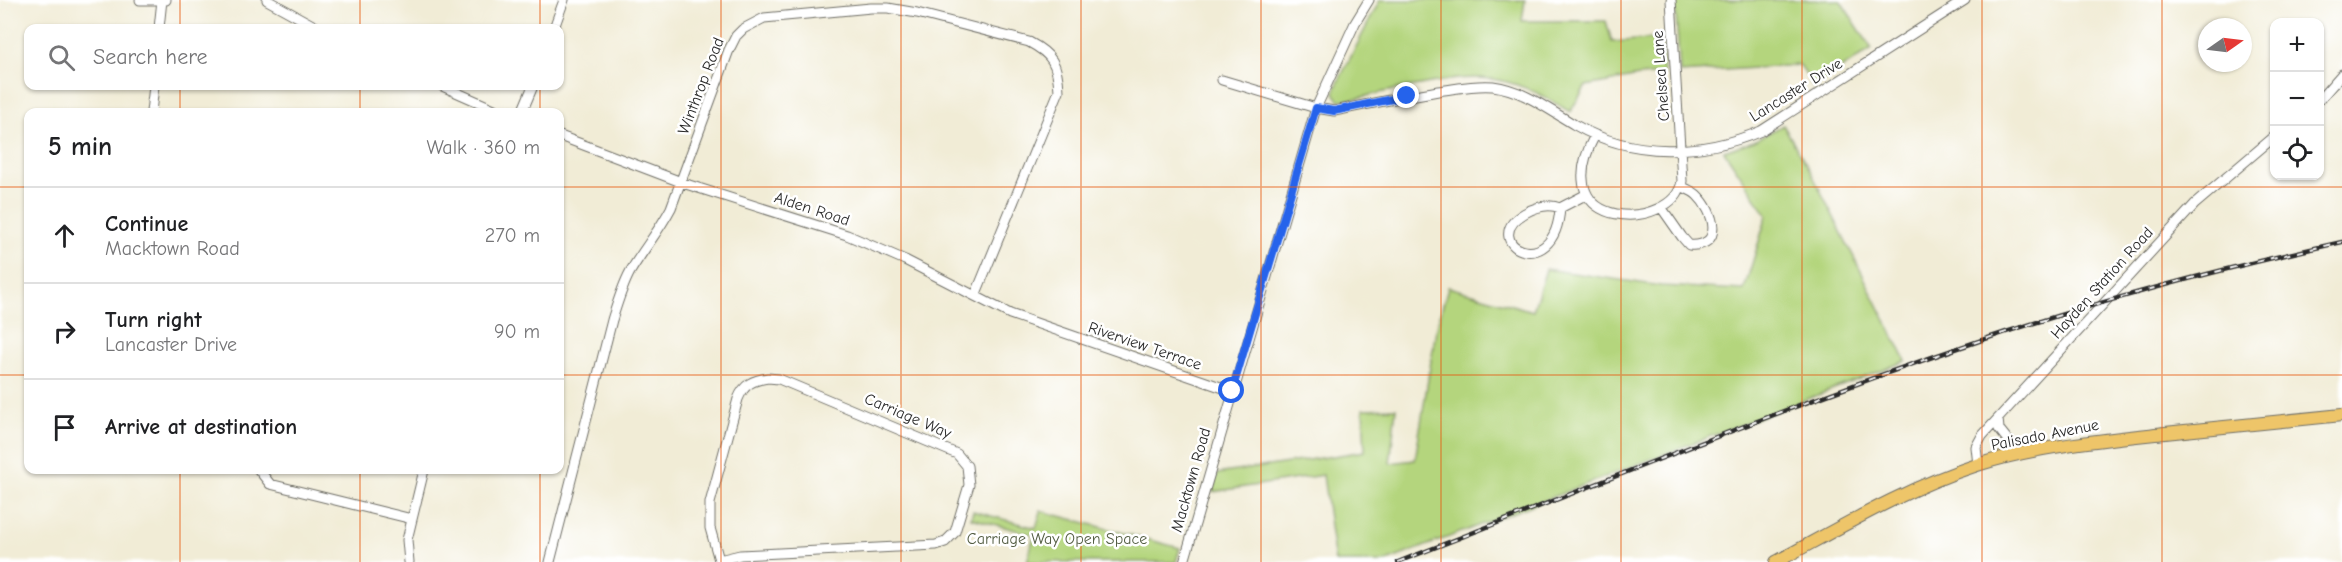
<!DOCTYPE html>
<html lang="en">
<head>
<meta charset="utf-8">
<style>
	:root { --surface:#fff; --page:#f2f2f2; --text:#202124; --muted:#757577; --line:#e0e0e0 }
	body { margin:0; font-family:"Comic Neue",sans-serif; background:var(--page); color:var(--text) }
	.controls { position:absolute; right:18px; top:18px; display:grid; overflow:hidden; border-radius:12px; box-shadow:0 2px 4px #0004 }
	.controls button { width:54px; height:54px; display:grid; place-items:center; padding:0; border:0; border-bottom:2px solid var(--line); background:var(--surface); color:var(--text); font:30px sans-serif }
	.compass { position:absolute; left:2198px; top:18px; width:54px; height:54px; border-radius:50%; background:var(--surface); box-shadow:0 2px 4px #0004; rotate:76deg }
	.stop { position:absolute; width:18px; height:18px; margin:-14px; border:4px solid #2563eb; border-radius:50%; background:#fff }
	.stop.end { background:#2563eb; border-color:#fff; box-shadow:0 2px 6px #0008 }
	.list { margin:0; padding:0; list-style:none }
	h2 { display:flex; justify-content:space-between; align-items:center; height:78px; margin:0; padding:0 24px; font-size:26px }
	h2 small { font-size:20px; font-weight:400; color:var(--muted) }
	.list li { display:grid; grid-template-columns:39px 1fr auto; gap:18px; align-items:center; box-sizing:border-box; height:96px; padding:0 24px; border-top:2px solid var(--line) }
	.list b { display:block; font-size:22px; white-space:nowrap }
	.list p { margin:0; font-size:20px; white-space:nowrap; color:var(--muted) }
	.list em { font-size:20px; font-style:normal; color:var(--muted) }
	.icon { flex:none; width:33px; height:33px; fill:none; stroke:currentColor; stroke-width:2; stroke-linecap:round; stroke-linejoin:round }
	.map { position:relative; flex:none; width:2342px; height:562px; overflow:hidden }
	.search { position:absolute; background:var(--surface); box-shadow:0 2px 4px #0004; left:24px; top:24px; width:540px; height:66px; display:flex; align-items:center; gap:15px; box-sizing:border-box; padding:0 21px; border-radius:12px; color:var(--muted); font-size:22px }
	.panel { position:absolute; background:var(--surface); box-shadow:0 2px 4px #0004; left:24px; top:108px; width:540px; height:366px; border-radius:12px }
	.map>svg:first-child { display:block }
	.green { fill:#b4d57d; stroke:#708054; stroke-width:1.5 }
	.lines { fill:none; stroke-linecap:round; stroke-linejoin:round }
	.minor-casing { stroke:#706f67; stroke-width:11 }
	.major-casing { stroke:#706f67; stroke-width:14 }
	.minor { stroke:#fff; stroke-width:9 }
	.major { stroke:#eec569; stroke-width:12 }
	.rail-casing { stroke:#2b2b2b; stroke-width:4.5 }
	.rail { stroke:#fff; stroke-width:2; stroke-dasharray:7; stroke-linecap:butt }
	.route { stroke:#2563eb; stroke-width:8 }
	.grid { fill:none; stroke:#e8590c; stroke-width:1.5; stroke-opacity:0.55 }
	.labels { text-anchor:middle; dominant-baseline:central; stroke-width:5; stroke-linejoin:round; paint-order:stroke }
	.street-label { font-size:16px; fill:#2b2b2b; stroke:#fff }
	.park-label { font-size:16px; fill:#545e44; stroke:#fff }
</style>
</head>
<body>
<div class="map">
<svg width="2342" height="562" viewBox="0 0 2342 562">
	<rect width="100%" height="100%" fill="#fff"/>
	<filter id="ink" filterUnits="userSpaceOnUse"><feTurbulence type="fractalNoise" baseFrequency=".0167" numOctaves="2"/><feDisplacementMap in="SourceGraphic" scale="12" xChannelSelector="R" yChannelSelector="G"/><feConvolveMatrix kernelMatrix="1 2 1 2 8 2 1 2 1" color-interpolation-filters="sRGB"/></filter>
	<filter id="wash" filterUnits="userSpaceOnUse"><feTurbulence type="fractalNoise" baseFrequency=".008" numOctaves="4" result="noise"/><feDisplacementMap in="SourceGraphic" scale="24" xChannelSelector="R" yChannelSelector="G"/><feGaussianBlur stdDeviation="1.35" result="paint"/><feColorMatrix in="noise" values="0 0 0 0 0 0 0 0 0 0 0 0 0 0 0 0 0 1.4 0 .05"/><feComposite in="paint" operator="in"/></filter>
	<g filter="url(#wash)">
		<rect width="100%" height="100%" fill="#f1ecd6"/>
		<path class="green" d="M1380,0H1525L1522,21H1606L1612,42L1661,38L1664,74L1639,76L1586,86L1570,112C1498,65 1468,76 1389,91C1373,94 1355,100 1339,100L1334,93L1339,80Z
			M1675,0H1840L1872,49L1813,87L1800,65L1680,73Z
			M1783,125L1810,170L1906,361L1384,562H1335L1323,475L1212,492L1217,474L1365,451L1363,409L1396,408L1390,463L1415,460L1436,330L1448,287L1533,311L1546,269L1661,286L1744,290L1767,215L1724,151L1754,141Z
			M973,511L1036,528L1041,511L1180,548L1176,562H1027L1034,535L971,518Z"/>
	</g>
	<g filter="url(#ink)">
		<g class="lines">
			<defs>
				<path id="minor" d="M140,0H166
					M267,0L318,28
					M159,28L162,0
					M554,28L564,0
					M1222,80L1316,108L1334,111C1369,104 1403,97 1438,91C1455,89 1475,84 1493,86C1524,90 1549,110 1575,125C1632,158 1702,156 1761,131L1965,0
					M442,86L501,112
					M2320,99L2342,74
					M151,112L154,86
					M522,112L533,86
					M1595,135C1543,234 1674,231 1682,181L1671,0
					M560,136L689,185L847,235L905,260L1010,314L1232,391
					M1661,207L1682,237L1689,245C1725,248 1714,211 1697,195C1693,191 1686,189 1681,186
					M1560,208C1555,285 1475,242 1525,213C1536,207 1548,203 1560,208L1587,194
					M768,378L779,379L957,454L967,466L969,485L955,532L945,542L936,545L740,555L719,560L710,528V503L738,399C744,384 753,380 768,378Z
					M1998,419L1999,429L2019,454
					M1978,465L1976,447L1982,436L2195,204L2274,137
					M259,470L270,484L412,519
					M409,562L407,540L424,470
					M550,562L612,320C617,304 622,287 630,272C643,250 659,231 671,208L729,50L736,36L743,29L764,18L871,8H888L917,13L1029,42C1052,54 1058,64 1059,91L975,296
					M1184,562L1316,108L1355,23L1369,0"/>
				<path id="major" d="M1776,562C1841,527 1906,488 1977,465C2038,446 2102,440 2165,433C2224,427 2283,421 2342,415"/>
			</defs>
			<use href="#minor" class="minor-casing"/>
			<use href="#major" class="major-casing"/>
			<use href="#minor" class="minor"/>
			<use href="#major" class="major"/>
			<defs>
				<path id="rail" d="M1398,562C1591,487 1783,407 1979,341C2098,301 2220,269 2342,242"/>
			</defs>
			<use href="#rail" class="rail-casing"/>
			<use href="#rail" class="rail"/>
		</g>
	</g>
	<g class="lines" filter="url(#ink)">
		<path class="route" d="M1232,391L1316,108L1334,111L1407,96"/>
	</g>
	<path class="grid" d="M180,0V28M360,0V28M540,0V28M721,0V562M901,0V562M1081,0V562M1261,0V562M1441,0V562M1621,0V562M1802,0V562M1982,0V562M2162,0V562M180,86V112M360,86V112M540,86V112M0,187H28M560,187H2342M0,375H28M560,375H2342M180,470V562M360,470V562M540,470V562"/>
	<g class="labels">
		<g class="street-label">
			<text transform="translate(1661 76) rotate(-94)">Chelsea Lane</text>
			<text transform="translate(701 86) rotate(-69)">Winthrop Road</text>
			<text transform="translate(1796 90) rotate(-32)">Lancaster Drive</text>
			<text transform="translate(812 209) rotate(18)">Alden Road</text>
			<text transform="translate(2102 283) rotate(-48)">Hayden Station Road</text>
			<text transform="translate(1145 346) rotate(19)">Riverview Terrace</text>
			<text transform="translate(908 416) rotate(23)">Carriage Way</text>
			<text transform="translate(2045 435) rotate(-11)">Palisado Avenue</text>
			<text transform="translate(1191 480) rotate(-74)">Macktown Road</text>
		</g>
		<g class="park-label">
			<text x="1057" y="539">Carriage Way Open Space</text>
		</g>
	</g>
</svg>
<div class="controls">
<button>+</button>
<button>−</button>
<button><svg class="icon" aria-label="locate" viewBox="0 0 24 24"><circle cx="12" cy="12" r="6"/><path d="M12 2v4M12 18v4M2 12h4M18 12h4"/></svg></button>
</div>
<svg class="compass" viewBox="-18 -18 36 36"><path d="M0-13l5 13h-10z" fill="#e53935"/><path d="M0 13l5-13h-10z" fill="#757577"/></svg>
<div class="stop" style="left:1232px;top:391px"></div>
<div class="stop end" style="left:1407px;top:96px"></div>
<div class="search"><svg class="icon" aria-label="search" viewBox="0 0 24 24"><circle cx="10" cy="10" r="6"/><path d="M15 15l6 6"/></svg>Search here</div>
<section class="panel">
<h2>5 min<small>Walk · 360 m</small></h2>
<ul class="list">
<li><svg class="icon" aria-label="ahead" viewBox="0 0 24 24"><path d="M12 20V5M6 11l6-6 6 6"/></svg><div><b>Continue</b><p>Macktown Road</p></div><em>270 m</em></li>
<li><svg class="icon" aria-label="right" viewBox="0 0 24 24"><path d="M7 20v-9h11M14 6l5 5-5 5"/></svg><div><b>Turn right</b><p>Lancaster Drive</p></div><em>90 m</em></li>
<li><svg class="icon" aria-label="arrive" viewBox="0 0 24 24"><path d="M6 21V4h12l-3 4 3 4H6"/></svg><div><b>Arrive at destination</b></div></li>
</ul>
</section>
</div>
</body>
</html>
